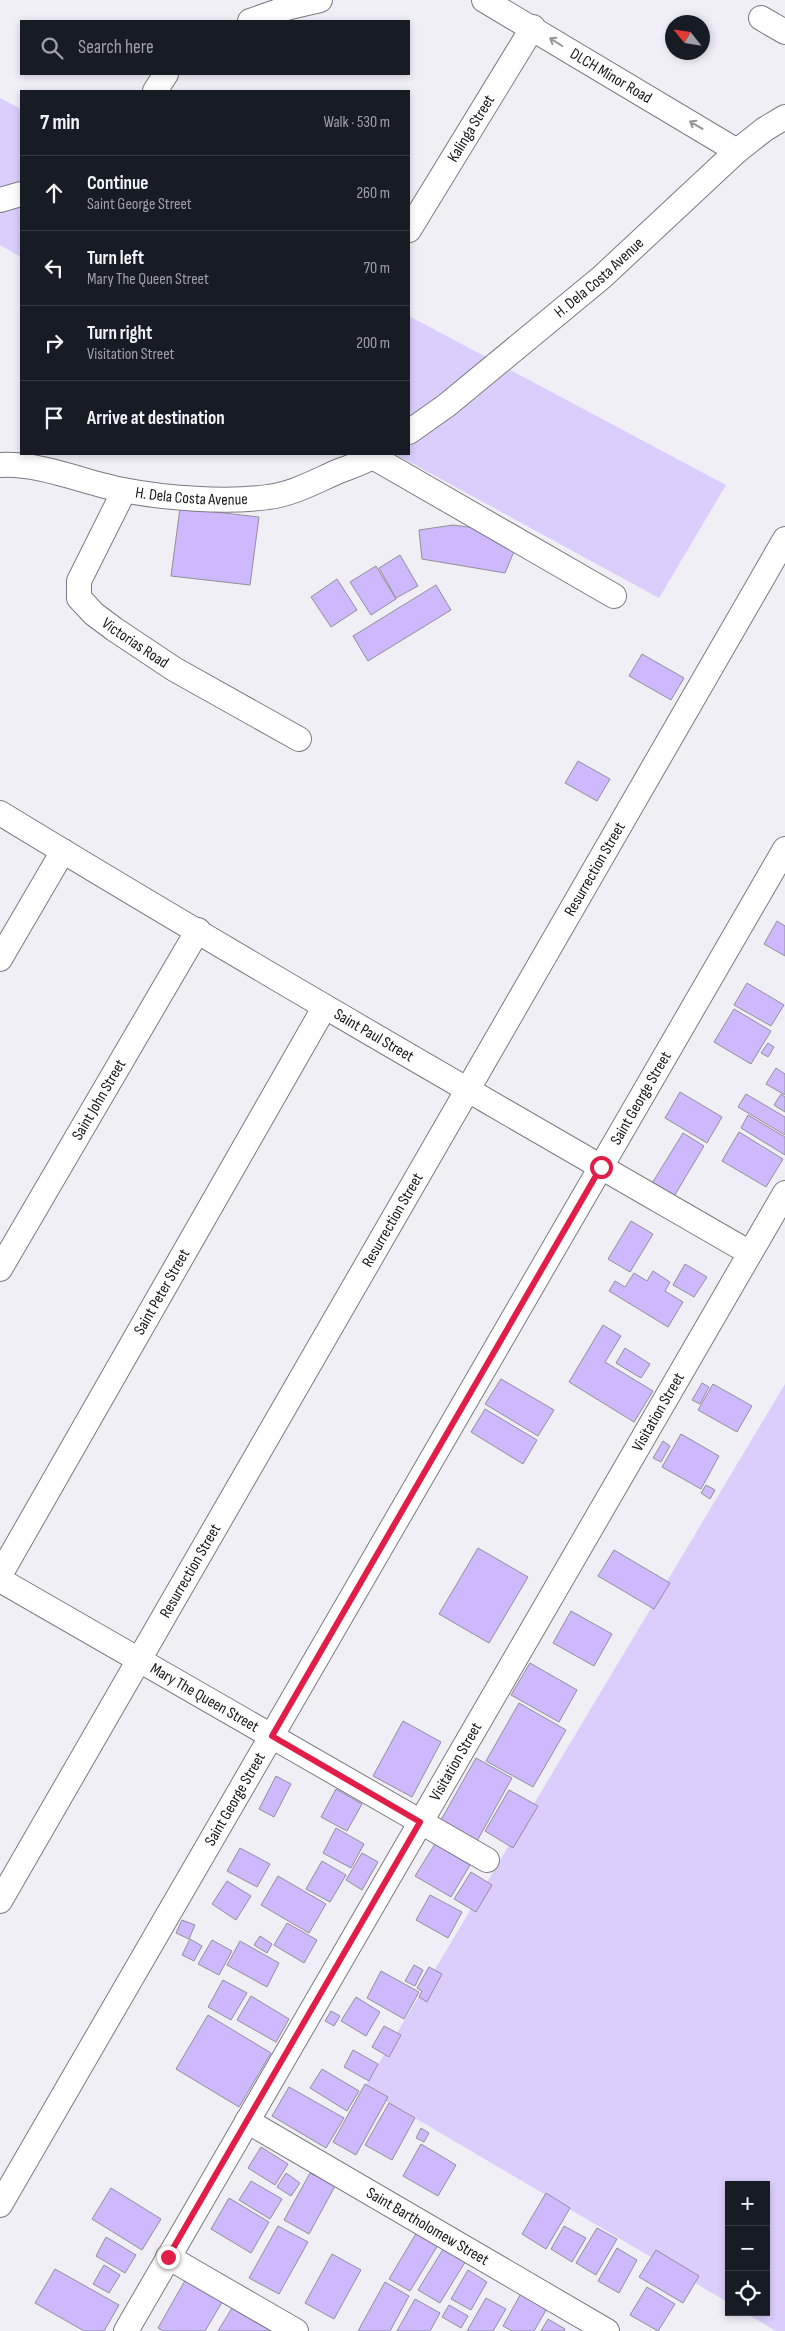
<!DOCTYPE html>
<html lang="en">
<head>
<meta charset="utf-8">
<style>
	:root { --surface:#171b24; --page:#20242c; --text:#f1f3f6; --muted:#9ea1a6; --line:#363941 }
	body { margin:0; font-family:"Sofia Sans Condensed",sans-serif; background:var(--page); color:var(--text) }
	.controls { position:absolute; right:15px; bottom:15px; display:grid; overflow:hidden; border-radius:0px; box-shadow:0 2px 8px #0003 }
	.controls button { width:45px; height:45px; display:grid; place-items:center; padding:0; border:0; border-bottom:1px solid var(--line); background:var(--surface); color:var(--text); font:25px sans-serif }
	.compass { position:absolute; left:665px; top:15px; width:45px; height:45px; border-radius:50%; background:var(--surface); box-shadow:0 2px 8px #0003; rotate:300deg }
	.stop { position:absolute; width:15px; height:15px; margin:-11px; border:4px solid #e11d48; border-radius:50%; background:#fff }
	.stop.end { background:#e11d48; border-color:#fff; box-shadow:0 1px 5px #0008 }
	.list { margin:0; padding:0; list-style:none }
	h2 { display:flex; justify-content:space-between; align-items:center; height:65px; margin:0; padding:0 20px; font-size:21px }
	h2 small { font-size:16px; font-weight:400; color:var(--muted) }
	.list li { display:grid; grid-template-columns:32px 1fr auto; gap:15px; align-items:center; box-sizing:border-box; height:75px; padding:0 20px; border-top:1px solid var(--line) }
	.list b { display:block; font-size:19px; white-space:nowrap }
	.list p { margin:0; font-size:16px; white-space:nowrap; color:var(--muted) }
	.list em { font-size:16px; font-style:normal; color:var(--muted) }
	.icon { flex:none; width:28px; height:28px; fill:none; stroke:currentColor; stroke-width:2; stroke-linecap:round; stroke-linejoin:round }
	.map { position:relative; flex:none; width:785px; height:2331px; overflow:hidden }
	.search { position:absolute; background:var(--surface); box-shadow:0 2px 8px #0003; left:20px; top:20px; width:390px; height:55px; display:flex; align-items:center; gap:12px; box-sizing:border-box; padding:0 18px; border-radius:0px; color:var(--muted); font-size:19px }
	.panel { position:absolute; background:var(--surface); box-shadow:0 2px 8px #0003; left:20px; top:90px; width:390px; height:365px; border-radius:0px }
	.map>svg:first-child { display:block }
	.green { fill:#dbcefc }
	.building { fill:#ceb8fe; stroke:#929096 }
	.lines { fill:none; stroke-linecap:round; stroke-linejoin:round }
	.minor-casing { stroke:#7c7a80; stroke-width:26 }
	.minor { stroke:#fff; stroke-width:24 }
	.oneway { stroke:#969697 }
	.route { stroke:#e11d48; stroke-width:6 }
	.labels { text-anchor:middle; dominant-baseline:central; stroke-width:4; stroke-linejoin:round; paint-order:stroke }
	.street-label { font-size:16px; fill:#151517; stroke:#fefdff }
</style>
</head>
<body>
<div class="map">
<svg width="785" height="2331" viewBox="0 0 785 2331">
	<rect width="100%" height="100%" fill="#f1eff6"/>
	<path class="green" d="M0,98L21,109V257L0,245Z
		M409,316L726,485L659,598L395,454H409Z
		M785,1384V2331H776L744,2312H766V2185H729V2303L364,2088Z"/>
	<path class="building" d="M180,508L259,517L250,585L171,576Z
		M453,525L483,529L515,549L505,573L422,559L419,530Z
		M400,555L418,586L396,598L379,568Z
		M376,566L396,599L371,615L350,582Z
		M337,579L357,610L331,627L311,597Z
		M436,585L451,610L368,661L353,636Z
		M642,654L684,678L671,700L629,676Z
		M578,761L610,779L597,801L565,783Z
		M777,921L785,926V956L764,944Z
		M747,983L784,1005L771,1026L734,1005Z
		M734,1009L771,1031L751,1064L714,1042Z
		M768,1043L774,1047L768,1057L761,1053Z
		M776,1068L785,1074V1095L766,1084Z
		M680,1092L722,1117L707,1143L665,1118Z
		M746,1094L785,1117V1135L738,1107Z
		M781,1094L785,1097V1112L774,1105Z
		M748,1115L785,1137V1155L741,1128Z
		M739,1132L783,1159L766,1187L722,1161Z
		M683,1133L704,1146L673,1198L651,1185Z
		M631,1221L653,1234L630,1272L608,1259Z
		M685,1264L707,1277L694,1297L673,1285Z
		M653,1271L670,1282L665,1291L683,1302L668,1327L609,1291L615,1281L625,1287L634,1273L647,1281Z
		M603,1325L621,1336L605,1362L653,1391L634,1422L569,1382Z
		M625,1348L650,1364L641,1378L616,1363Z
		M501,1379L554,1410L538,1436L485,1404Z
		M702,1383L709,1387L700,1404L692,1400Z
		M713,1384L752,1406L737,1432L698,1410Z
		M485,1409L537,1440L523,1464L471,1432Z
		M681,1434L719,1456L701,1489L662,1467Z
		M663,1441L670,1446L661,1462L653,1458Z
		M706,1485L715,1490L710,1499L701,1493Z
		M478,1548L528,1577L489,1643L439,1614Z
		M614,1550L670,1583L654,1609L598,1576Z
		M571,1611L612,1634L594,1666L553,1643Z
		M530,1663L577,1690L559,1722L511,1695Z
		M519,1703L566,1730L533,1787L486,1761Z
		M403,1721L441,1742L412,1797L373,1776Z
		M476,1758L512,1778L477,1841L441,1820Z
		M276,1776L291,1784L274,1817L259,1809Z
		M336,1789L362,1804L347,1831L321,1817Z
		M509,1790L538,1806L513,1848L485,1831Z
		M336,1828L364,1844L351,1868L323,1853Z
		M435,1844L470,1865L451,1897L415,1876Z
		M240,1848L270,1864L257,1887L227,1871Z
		M362,1853L378,1862L362,1890L346,1880Z
		M322,1861L346,1875L330,1902L306,1889Z
		M471,1872L492,1885L476,1912L454,1899Z
		M278,1876L326,1904L309,1933L261,1905Z
		M227,1881L251,1896L236,1920L212,1904Z
		M430,1895L462,1912L448,1938L416,1920Z
		M182,1920L195,1925L189,1939L176,1933Z
		M287,1923L317,1940L304,1963L274,1945Z
		M260,1936L272,1944L267,1953L254,1945Z
		M190,1939L202,1946L194,1961L182,1955Z
		M212,1940L232,1951L219,1975L198,1964Z
		M240,1941L279,1963L267,1987L227,1965Z
		M414,1965L423,1970L415,1986L405,1981Z
		M429,1967L442,1974L427,2002L419,1997L422,1991L417,1988Z
		M381,1971L419,1992L404,2019L367,1998Z
		M223,1980L247,1993L231,2020L208,2007Z
		M251,1996L289,2019L276,2042L237,2020Z
		M356,1997L380,2012L366,2036L341,2021Z
		M331,2011L340,2016L334,2026L325,2021Z
		M208,2015L271,2053L239,2107L176,2069Z
		M384,2026L401,2035L389,2057L372,2047Z
		M353,2050L378,2064L369,2081L344,2067Z
		M322,2069L359,2091L347,2111L310,2088Z
		M365,2084L388,2097L356,2155L333,2142Z
		M289,2087L344,2118L326,2148L272,2116Z
		M389,2103L415,2118L392,2160L365,2145Z
		M421,2128L429,2133L424,2142L416,2138Z
		M421,2144L456,2165L438,2196L403,2176Z
		M261,2147L288,2164L275,2185L248,2168Z
		M286,2173L300,2183L291,2196L277,2187Z
		M310,2173L335,2186L309,2234L284,2220Z
		M251,2181L282,2199L270,2219L239,2200Z
		M111,2188L161,2219L142,2250L92,2219Z
		M546,2193L570,2208L546,2249L522,2234Z
		M229,2198L269,2222L251,2253L211,2229Z
		M278,2226L308,2242L279,2294L249,2278Z
		M564,2226L586,2238L572,2262L551,2249Z
		M597,2228L617,2239L596,2275L576,2263Z
		M417,2232L438,2245L410,2291L389,2279Z
		M106,2237L136,2255L125,2273L96,2256Z
		M445,2246L467,2259L440,2303L418,2290Z
		M617,2248L637,2260L619,2293L598,2281Z
		M656,2250L699,2276L683,2303L639,2277Z
		M332,2254L361,2270L334,2319L305,2303Z
		M104,2265L120,2275L109,2293L93,2284Z
		M55,2269L119,2305L104,2331H84L35,2303Z
		M468,2270L487,2282L471,2310L451,2299Z
		M187,2277L224,2299L205,2331H163L158,2328Z
		M385,2282L409,2296L390,2331H358Z
		M647,2287L675,2304L658,2331L630,2315Z
		M524,2288L550,2303L534,2331H512L503,2326Z
		M486,2298L506,2309L493,2331H467Z
		M415,2299L440,2313L430,2331H397Z
		M449,2305L468,2316L461,2328L442,2317Z
		M232,2308L271,2331H218Z
		M548,2319L565,2329L564,2331H541Z"/>
	<g class="lines">
		<defs>
			<g id="minor">
				<path id="s1" d="M484,0L737,151"/>
				<path d="M761,18L785,32"/>
				<path d="M250,21L290,7L320,0"/>
				<path d="M155,91L166,74"/>
				<path d="M0,200L21,194"/>
				<path id="s2" d="M409,230L533,27"/>
				<path id="s3" d="M409,432L447,405L602,277L737,151L765,129L785,117"/>
				<path d="M373,457L614,596"/>
				<path id="s4" d="M0,465C42,463 82,482 123,490C164,498 226,503 268,497C293,494 316,481 339,471C352,466 366,462 377,454"/>
				<path id="s5" d="M124,491L79,581V598L94,614L114,629L174,669L299,739"/>
				<path id="s6" d="M0,813C248,964 499,1108 750,1253"/>
				<path d="M0,959L63,851"/>
				<path id="s7" d="M0,1269L198,930"/>
				<path id="s8" d="M0,1575L324,1008"/>
				<path id="s9" d="M0,1580L487,1860"/>
				<path id="s10" d="M0,1901L785,539"/>
				<path id="s11" d="M247,2121L607,2331"/>
				<path id="s12" d="M0,2205L785,849"/>
				<path d="M168,2257L296,2331"/>
				<path id="s13" d="M126,2331L785,1193"/>
			</g>
		</defs>
		<use href="#minor" class="minor-casing"/>
		<use href="#minor" class="minor"/>
	</g>
	<defs><path id="oneway-shaft" d="M-6 0H5M1.5-3L5.5 0L1.5 3" fill="none" stroke-width="1.6" stroke-linecap="round" stroke-linejoin="round" transform="scale(1.25)"/></defs>
	<g class="oneway">
		<use href="#oneway-shaft" transform="translate(556 42) rotate(-148)"/>
		<use href="#oneway-shaft" transform="translate(696 125) rotate(-149)"/>
	</g>
	<g class="lines">
		<path class="route" d="M168,2257L420,1822L272,1736L601,1167"/>
	</g>
	<g class="labels">
		<g class="street-label">
			<text stroke="none"><textPath href="#s1" startOffset="148">DLCH Minor Road</textPath></text>
			<text stroke="none"><textPath href="#s2" startOffset="119">Kalinga Street</textPath></text>
			<text stroke="none"><textPath href="#s3" startOffset="245">H. Dela Costa Avenue</textPath></text>
			<text stroke="none"><textPath href="#s4" startOffset="195">H. Dela Costa Avenue</textPath></text>
			<text stroke="none"><textPath href="#s5" startOffset="190">Victorias Road</textPath></text>
			<text stroke="none"><textPath href="#s10" startOffset="1191">Resurrection Street</textPath></text>
			<text stroke="none"><textPath href="#s6" startOffset="435">Saint Paul Street</textPath></text>
			<text stroke="none"><textPath href="#s7" startOffset="196">Saint John Street</textPath></text>
			<text stroke="none"><textPath href="#s12" startOffset="1279">Saint George Street</textPath></text>
			<text stroke="none"><textPath href="#s10" startOffset="786">Resurrection Street</textPath></text>
			<text stroke="none"><textPath href="#s8" startOffset="326">Saint Peter Street</textPath></text>
			<text stroke="none"><textPath href="#s13" startOffset="1062">Visitation Street</textPath></text>
			<text stroke="none"><textPath href="#s10" startOffset="381">Resurrection Street</textPath></text>
			<text stroke="none"><textPath href="#s9" startOffset="236">Mary The Queen Street</textPath></text>
			<text stroke="none"><textPath href="#s13" startOffset="658">Visitation Street</textPath></text>
			<text stroke="none"><textPath href="#s12" startOffset="469">Saint George Street</textPath></text>
			<text stroke="none"><textPath href="#s11" startOffset="209">Saint Bartholomew Street</textPath></text>
		</g>
	</g>
</svg>
<div class="controls">
<button>+</button>
<button>−</button>
<button><svg class="icon" aria-label="locate" viewBox="0 0 24 24"><circle cx="12" cy="12" r="6"/><path d="M12 2v4M12 18v4M2 12h4M18 12h4"/></svg></button>
</div>
<svg class="compass" viewBox="-18 -18 36 36"><path d="M0-13l5 13h-10z" fill="#e53935"/><path d="M0 13l5-13h-10z" fill="#9ea1a6"/></svg>
<div class="stop" style="left:601px;top:1167px"></div>
<div class="stop end" style="left:168px;top:2257px"></div>
<div class="search"><svg class="icon" aria-label="search" viewBox="0 0 24 24"><circle cx="10" cy="10" r="6"/><path d="M15 15l6 6"/></svg>Search here</div>
<section class="panel">
<h2>7 min<small>Walk · 530 m</small></h2>
<ul class="list">
<li><svg class="icon" aria-label="ahead" viewBox="0 0 24 24"><path d="M12 20V5M6 11l6-6 6 6"/></svg><div><b>Continue</b><p>Saint George Street</p></div><em>260 m</em></li>
<li><svg class="icon" aria-label="left" viewBox="0 0 24 24"><path d="M17 20v-9H6M10 6l-5 5 5 5"/></svg><div><b>Turn left</b><p>Mary The Queen Street</p></div><em>70 m</em></li>
<li><svg class="icon" aria-label="right" viewBox="0 0 24 24"><path d="M7 20v-9h11M14 6l5 5-5 5"/></svg><div><b>Turn right</b><p>Visitation Street</p></div><em>200 m</em></li>
<li><svg class="icon" aria-label="arrive" viewBox="0 0 24 24"><path d="M6 21V4h12l-3 4 3 4H6"/></svg><div><b>Arrive at destination</b></div></li>
</ul>
</section>
</div>
</body>
</html>
